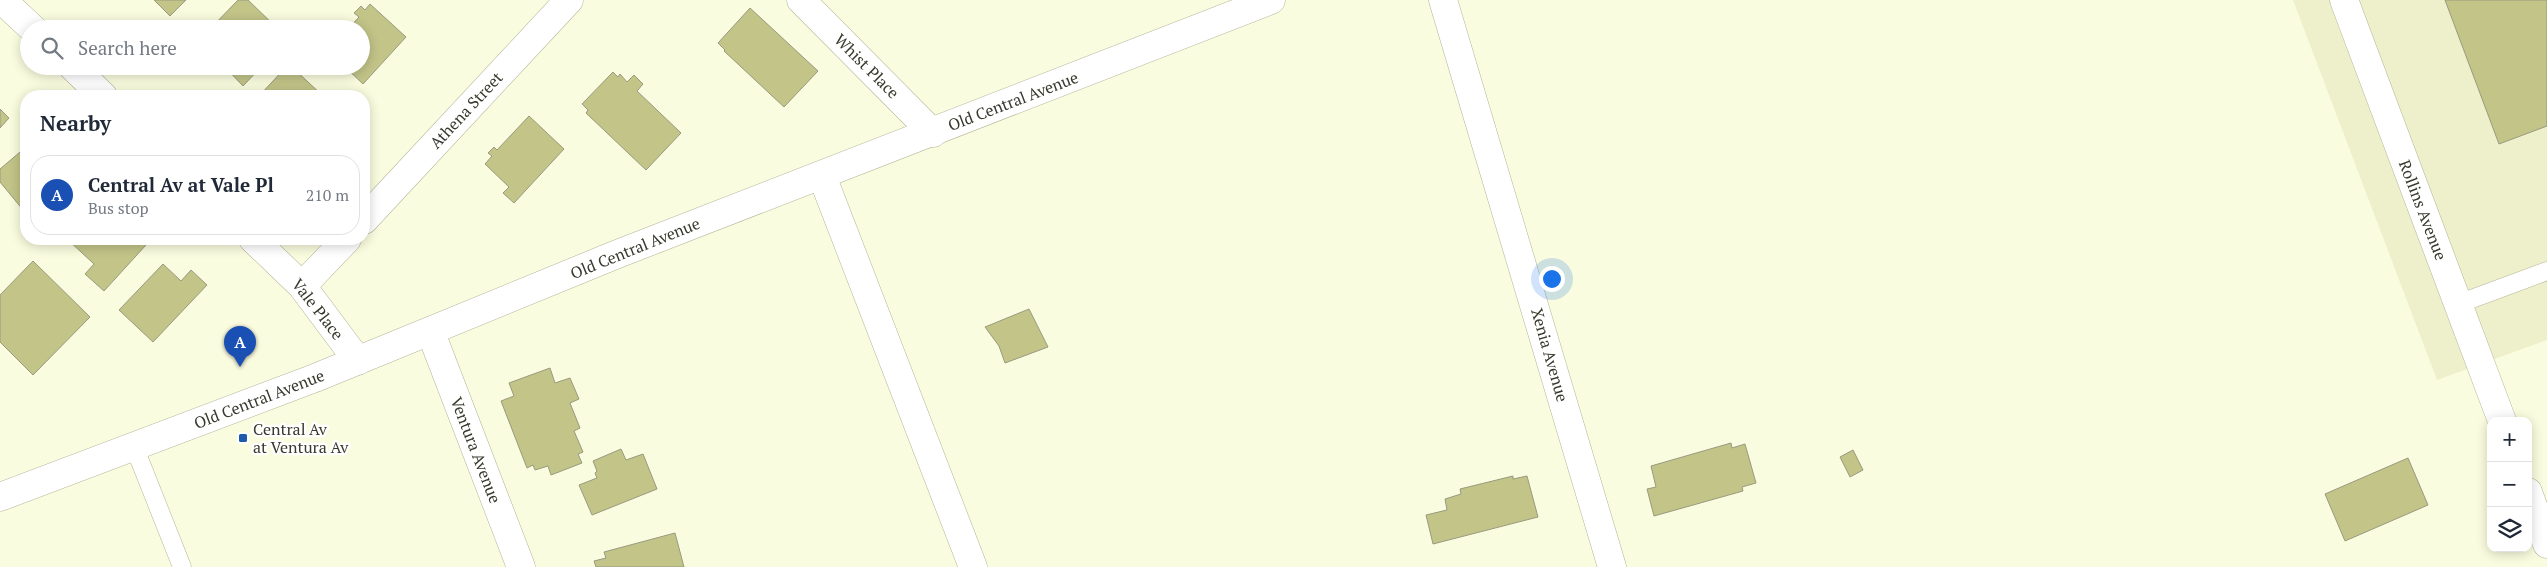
<!DOCTYPE html>
<html lang="en">
<head>
<meta charset="utf-8">
<style>
	:root { --surface:#fff; --page:#f6f6f7; --text:#1f2937; --muted:#747a83; --line:#e0e1e3; --accent:#d93025 }
	body { margin:0; font-family:"PT Serif",serif; background:var(--page); color:var(--text) }
	.controls { position:absolute; right:15px; bottom:15px; display:grid; overflow:hidden; border-radius:10px; box-shadow:0 2px 12px #0003 }
	.controls button { width:45px; height:45px; display:grid; place-items:center; padding:0; border:0; border-bottom:1px solid var(--line); background:var(--surface); color:var(--text); font:25px sans-serif }
	.you { position:absolute; left:1551px; top:278px; width:18px; height:18px; margin:-12px; border:4px solid #fff; border-radius:50%; background:#1a73e8; box-shadow:0 0 0 8px #1a73e833 }
	.badge { display:grid; place-items:center; width:32px; height:32px; border-radius:50%; background:var(--accent); color:#fff; font-size:16px; font-weight:700 }
	.pin { position:absolute; translate:-50% -41px; filter:drop-shadow(0 1px 2px #0008) }
	.pin::after { content:''; position:absolute; top:26px; width:18px; height:15px; background:inherit; clip-path:polygon(0 0,100% 0,50% 100%) }
	.list { margin:0; padding:0; list-style:none }
	h2 { display:flex; justify-content:space-between; align-items:center; height:65px; margin:0; padding:0 20px; font-size:21px }
	h2 small { font-size:16px; font-weight:400; color:var(--muted) }
	.list li { display:grid; grid-template-columns:32px 1fr auto; gap:15px; align-items:center; box-sizing:border-box; height:80px; margin:0 10px 10px; padding:0 10px; border:1px solid var(--line); border-radius:20px }
	.list b { display:block; font-size:19px; white-space:nowrap }
	.list p { margin:0; font-size:16px; white-space:nowrap; color:var(--muted) }
	.list em { font-size:16px; font-style:normal; color:var(--muted) }
	.icon { flex:none; width:28px; height:28px; fill:none; stroke:currentColor; stroke-width:2; stroke-linecap:round; stroke-linejoin:round }
	.map { position:relative; flex:none; width:2547px; height:567px; overflow:hidden }
	.search { position:absolute; background:var(--surface); box-shadow:0 2px 12px #0003; left:20px; top:20px; width:350px; height:55px; display:flex; align-items:center; gap:12px; box-sizing:border-box; padding:0 18px; border-radius:28px; color:var(--muted); font-size:19px }
	.panel { position:absolute; background:var(--surface); box-shadow:0 2px 12px #0003; left:20px; top:90px; width:350px; height:155px; border-radius:20px }
	.map>svg:first-child { display:block }
	.built { fill:#eef0cb }
	.building { fill:#c2c488; stroke:#999a7f }
	.lines { fill:none; stroke-linecap:round; stroke-linejoin:round }
	.lane-casing { stroke:#b3b499; stroke-width:19 }
	.street-casing { stroke:#b3b499; stroke-width:29 }
	.secondary-casing { stroke:#b3b499; stroke-width:29 }
	.lane { stroke:#fff; stroke-width:18 }
	.street { stroke:#fff; stroke-width:28 }
	.secondary { stroke:#fff; stroke-width:28 }
	.poi-dot { fill:#1c5aab; stroke:#fff; stroke-width:2 }
	.labels { text-anchor:middle; dominant-baseline:central; stroke-width:4.5; stroke-linejoin:round; paint-order:stroke }
	.street-label { font-size:16px; fill:#38382d; stroke:#fff }
	.poi-label { font-size:16px; fill:#38382d; stroke:#fff; text-anchor:start }
</style>
</head>
<body>
<div class="map">
<svg width="2547" height="567" viewBox="0 0 2547 567">
	<rect width="100%" height="100%" fill="#fafcdf"/>
	<path class="built" d="M2293,0H2547V340L2437,380Z"/>
	<path class="building" d="M154,0H186L170,16Z
		M238,0H248L278,29H210Z
		M2445,0H2547V126L2499,144Z
		M370,4L406,37L363,84L344,66H361V29H348L359,17L354,13L361,6L365,10Z
		M750,8L818,71L784,107L724,51L725,50L718,43Z
		M224,66H262L243,86Z
		M287,66H291L323,96H259Z
		M613,72L618,77L620,74L627,82L634,75L643,84L637,91L681,133L646,170L586,113L588,110L582,104Z
		M0,109L9,118L0,128Z
		M529,116L564,149L514,203L503,193L509,187L485,164L492,156L488,153L494,147L497,150Z
		M26,147V209L24,211L0,182V169Z
		M67,239H140L146,245L104,291L85,274L94,264Z
		M33,261L90,317L33,375L0,342V295Z
		M163,264L181,281L191,270L207,285L153,342L119,310Z
		M1029,309L1048,347L1005,363L999,346L985,327Z
		M550,368L555,383L570,378L579,399L570,403L580,428L574,431L583,452L578,454L582,463L551,475L548,466L535,470L533,465L527,468L501,401L514,396L509,383Z
		M1731,443L1732,448L1745,444L1756,483L1742,487L1743,491L1654,516L1647,489L1656,487L1651,466Z
		M621,449L626,460L643,454L657,489L592,515L579,485L597,478L595,473L597,471L593,461Z
		M1853,450L1863,470L1850,477L1840,457Z
		M2408,458L2428,505L2345,541L2325,494Z
		M1513,476V479L1527,476L1538,517L1433,544L1426,515L1447,510L1445,499L1461,494L1460,489Z
		M675,533L684,567H596L594,561L606,558L604,552Z"/>
	<g class="lines">
		<defs>
			<path id="lane" d="M2458,304L2547,271
				M134,446L182,567"/>
			<path id="street" d="M2,0L33,29
				M801,0L933,133
				M1443,0L1612,567
				M72,66L103,96
				M822,176L973,567
				M364,220L569,0
				M253,239L302,286L358,361
				M302,286L347,239
				M431,333L521,567"/>
			<path id="secondary" d="M2344,0L2502,421
				M2528,492L2547,544
				M0,497L315,378L615,255L1271,0"/>
		</defs>
		<use href="#lane" class="lane-casing"/>
		<use href="#street" class="street-casing"/>
		<use href="#secondary" class="secondary-casing"/>
		<use href="#lane" class="lane"/>
		<use href="#street" class="street"/>
		<use href="#secondary" class="secondary"/>
	</g>
	<rect class="poi-dot" x="238" y="433" width="10" height="10" rx="2.5"/>
	<g class="labels">
		<g class="street-label">
			<text transform="translate(867 66) rotate(45)">Whist Place</text>
			<text transform="translate(1013 101) rotate(-21)">Old Central Avenue</text>
			<text transform="translate(466 110) rotate(-47)">Athena Street</text>
			<text transform="translate(2423 210) rotate(69)">Rollins Avenue</text>
			<text transform="translate(635 248) rotate(-22)">Old Central Avenue</text>
			<text transform="translate(318 309) rotate(52)">Vale Place</text>
			<text transform="translate(1550 355) rotate(74)">Xenia Avenue</text>
			<text transform="translate(259 399) rotate(-21)">Old Central Avenue</text>
			<text transform="translate(476 450) rotate(69)">Ventura Avenue</text>
		</g>
		<g class="poi-label">
			<text x="253" y="429">Central Av<tspan x="253" dy="18">at Ventura Av</tspan></text>
		</g>
	</g>
</svg>
<div class="controls">
<button>+</button>
<button>−</button>
<button><svg class="icon" aria-label="layers" viewBox="0 0 24 24"><path d="M12 4l9 5-9 5-9-5zM3 14l9 5 9-5"/></svg></button>
</div>
<div class="you"></div>
<div class="pin badge" style="left:240px;top:367px;background:#1a4fb4">A</div>
<div class="search"><svg class="icon" aria-label="search" viewBox="0 0 24 24"><circle cx="10" cy="10" r="6"/><path d="M15 15l6 6"/></svg>Search here</div>
<section class="panel">
<h2>Nearby<small></small></h2>
<ul class="list">
<li><span class="badge" style="background:#1a4fb4">A</span><div><b>Central Av at Vale Pl</b><p>Bus stop</p></div><em>210 m</em></li>
</ul>
</section>
</div>
</body>
</html>
